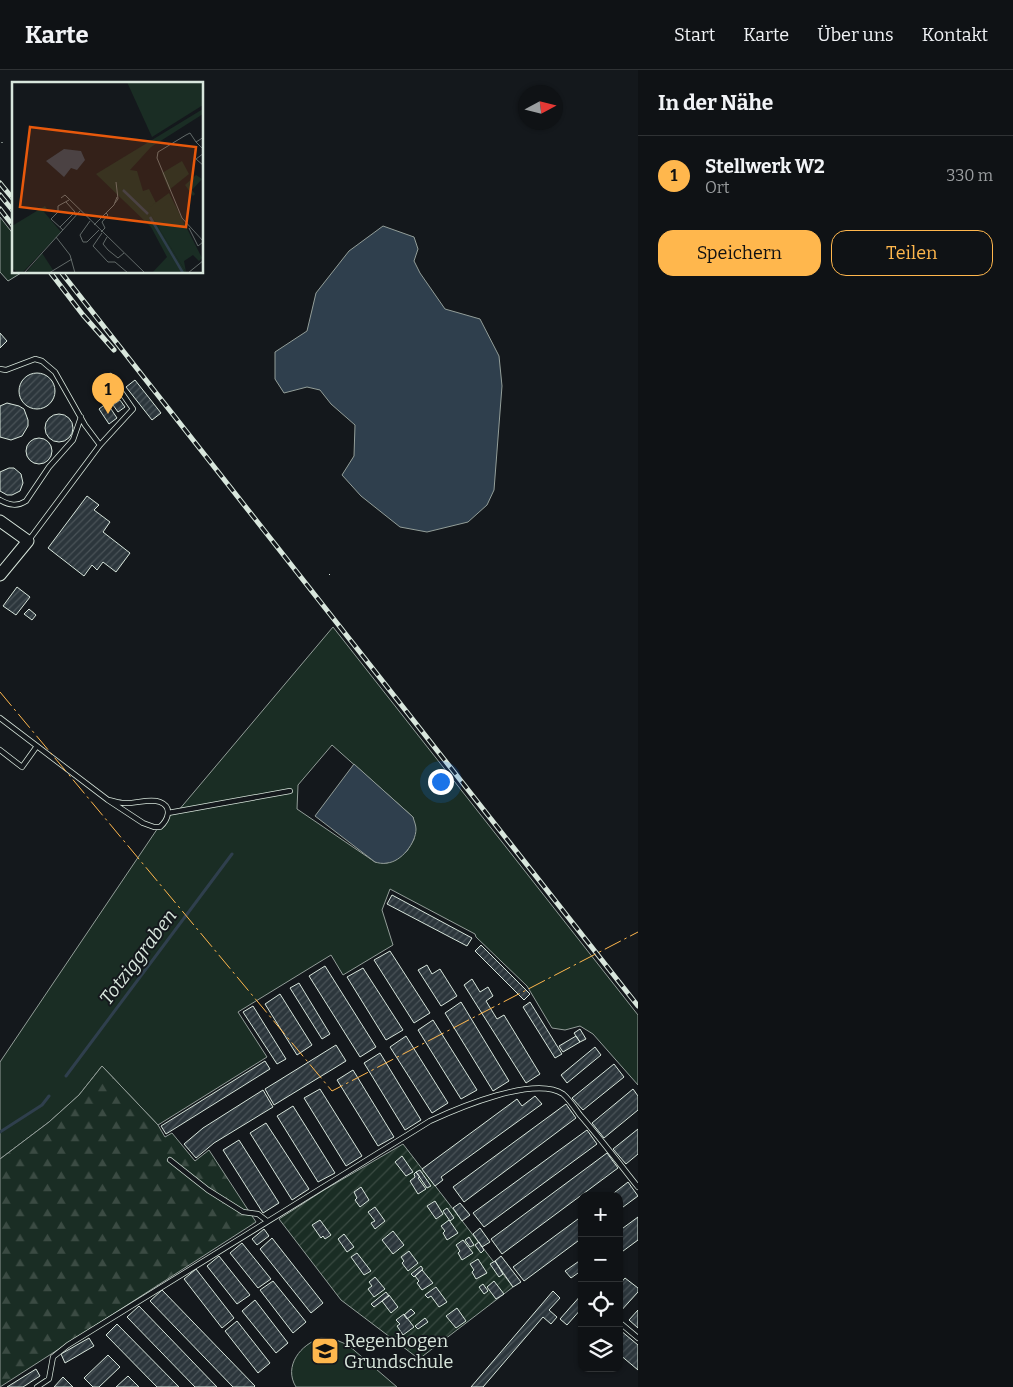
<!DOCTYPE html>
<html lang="de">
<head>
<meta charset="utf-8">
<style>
	:root { --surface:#0f1215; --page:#1d2022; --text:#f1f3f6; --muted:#9b9ea0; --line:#2f3234; --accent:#ffb74d }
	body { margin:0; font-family:Bitter,serif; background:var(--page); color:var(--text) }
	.controls { position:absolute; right:15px; bottom:15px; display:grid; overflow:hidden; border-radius:10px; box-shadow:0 1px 4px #0004 }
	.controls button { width:45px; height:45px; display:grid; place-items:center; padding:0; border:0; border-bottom:1px solid var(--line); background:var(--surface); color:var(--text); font:25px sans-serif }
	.compass { position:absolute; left:518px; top:15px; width:45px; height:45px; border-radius:50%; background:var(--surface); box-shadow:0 1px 4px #0004; rotate:83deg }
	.you { position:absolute; left:440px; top:711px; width:18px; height:18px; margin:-12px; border:4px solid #fff; border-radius:50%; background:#1a73e8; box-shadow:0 0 0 8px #1a73e833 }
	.badge { display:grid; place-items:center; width:32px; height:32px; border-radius:50%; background:var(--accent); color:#111; font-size:16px; font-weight:700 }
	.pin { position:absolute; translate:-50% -41px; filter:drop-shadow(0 1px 2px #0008) }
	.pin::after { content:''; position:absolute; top:26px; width:18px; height:15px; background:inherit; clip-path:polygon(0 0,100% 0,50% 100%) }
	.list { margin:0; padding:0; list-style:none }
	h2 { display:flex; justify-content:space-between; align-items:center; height:65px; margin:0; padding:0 20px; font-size:21px }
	h2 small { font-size:16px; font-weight:400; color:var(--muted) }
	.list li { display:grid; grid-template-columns:32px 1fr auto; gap:15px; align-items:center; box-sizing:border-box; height:80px; padding:0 20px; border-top:1px solid var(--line) }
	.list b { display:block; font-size:19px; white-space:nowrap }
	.list p { margin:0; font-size:16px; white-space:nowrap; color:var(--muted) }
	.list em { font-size:16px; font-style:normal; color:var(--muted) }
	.actions { display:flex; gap:10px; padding:15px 20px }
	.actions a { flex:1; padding:11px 0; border:1px solid var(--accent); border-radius:15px; text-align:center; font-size:18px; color:var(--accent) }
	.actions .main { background:var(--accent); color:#111 }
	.icon { flex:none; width:28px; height:28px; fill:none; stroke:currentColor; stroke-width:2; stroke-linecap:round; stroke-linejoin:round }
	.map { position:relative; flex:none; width:638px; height:1317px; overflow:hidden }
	header { display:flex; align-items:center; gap:30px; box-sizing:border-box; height:70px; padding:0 25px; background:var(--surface); border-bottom:1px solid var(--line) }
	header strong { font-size:24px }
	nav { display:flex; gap:28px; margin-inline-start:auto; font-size:18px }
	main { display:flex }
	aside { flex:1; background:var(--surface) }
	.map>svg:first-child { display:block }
	.grass { fill:#1a2d24; stroke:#939e99; fill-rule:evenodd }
	.forest { fill:url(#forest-firs); stroke:#939e99 }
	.garden { fill:url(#garden-furrows); stroke:#939e99 }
	.water { fill:#2f3f4d; stroke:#939e99 }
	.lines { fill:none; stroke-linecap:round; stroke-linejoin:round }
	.stream { stroke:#2f3f4d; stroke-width:3 }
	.building { fill:url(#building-hatch); stroke:#d8e6dc }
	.service-casing { stroke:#d8e6dc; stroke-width:6 }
	.tertiary-casing { stroke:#d8e6dc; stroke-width:13 }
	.service { stroke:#14181c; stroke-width:4.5 }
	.tertiary { stroke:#14181c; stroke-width:11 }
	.rail-casing { stroke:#d8e6dc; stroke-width:5 }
	.rail { stroke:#14181c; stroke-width:3; stroke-dasharray:9; stroke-linecap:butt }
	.fence { stroke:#d8e6dc; stroke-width:1; stroke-dasharray:6 2.5; stroke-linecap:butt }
	.power { stroke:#ffb74d; stroke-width:1; stroke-dasharray:18 4 2.5 4; stroke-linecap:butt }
	.labels { text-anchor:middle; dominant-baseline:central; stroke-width:4; stroke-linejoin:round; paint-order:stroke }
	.poi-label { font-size:18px; fill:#d8e6dc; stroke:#14181c; text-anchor:start }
	.water-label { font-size:19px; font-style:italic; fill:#d8e6dc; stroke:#14181c }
	.inset-river { fill:none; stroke:#2f3f4d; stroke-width:2.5 }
	.inset-road { fill:none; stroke:#626a69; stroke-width:1 }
	.view { fill:#e8590c; fill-opacity:0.15; stroke:#e8590c; stroke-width:2.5 }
	.inset-edge { fill:none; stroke:#d8e6dc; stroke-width:2.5 }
</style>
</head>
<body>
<header>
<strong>Karte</strong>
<nav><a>Start</a><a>Karte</a><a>Über uns</a><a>Kontakt</a></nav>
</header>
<main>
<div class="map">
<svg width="638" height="1317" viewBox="0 0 638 1317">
	<defs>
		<pattern id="forest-firs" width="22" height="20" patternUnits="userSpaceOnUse" patternTransform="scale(1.25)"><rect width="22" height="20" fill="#1a2d24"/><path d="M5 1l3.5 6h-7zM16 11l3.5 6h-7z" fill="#3b4b43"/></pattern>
		<pattern id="garden-furrows" width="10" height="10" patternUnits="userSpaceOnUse" patternTransform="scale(1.25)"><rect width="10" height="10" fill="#1a2d24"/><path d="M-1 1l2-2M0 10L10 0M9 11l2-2" fill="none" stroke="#3b4b43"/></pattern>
		<pattern id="building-hatch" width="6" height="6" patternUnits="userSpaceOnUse" patternTransform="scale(1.25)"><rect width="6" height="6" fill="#2c363c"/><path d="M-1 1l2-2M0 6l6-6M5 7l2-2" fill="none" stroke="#4a5358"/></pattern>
	</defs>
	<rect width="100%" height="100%" fill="#14181c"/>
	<path class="grass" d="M0,147L14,165V202L21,203L8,211L0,202Z
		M333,557L638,945V1015L593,964L580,956L565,960L552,958L527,916L476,867L475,864L390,819L382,840L393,875L343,905L331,885L238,942L267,987L158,1055L102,996L79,1025L49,1052L0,1089V992L168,743L178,741ZM332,675L413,747L414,769L407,781L397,789L387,793L375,792L297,739L298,715Z
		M321,1268L334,1269L348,1275L397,1317H296C283,1296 301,1274 321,1268Z"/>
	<path class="forest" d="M102,996L158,1055L165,1067L172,1063L195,1091L209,1080L256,1152L0,1317V1089L49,1052L79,1025Z"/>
	<path class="garden" d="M403,1074L513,1217L419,1289L341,1230L279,1149L324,1120Z"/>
	<path class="water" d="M383,156L414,167L418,179L414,191L420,203L445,239L480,249L499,286L502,316L494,420L487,435L468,452L427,462L400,457L361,426L342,405L354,386L355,355L331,334L320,320L307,317L284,323L275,309V282L307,261L316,223L349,181Z
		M354,694L413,747C414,751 416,755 416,759C416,773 401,792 387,793C383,794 378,793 375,792L315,746Z"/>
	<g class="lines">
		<path class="stream" d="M66,1006L232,784
			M0,1062L42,1035L49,1026"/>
	</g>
	<path class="building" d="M0,263L7,271L0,278Z
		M19 321a18 18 0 1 1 36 0a18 18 0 1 1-36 0Z
		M135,310L161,343L152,350L126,317Z
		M120,330L125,337L118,342L113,335Z
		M7,333L19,336L24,339L28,350V356L22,366L11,370L0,367V336Z
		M107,333L117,348L109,354L99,339Z
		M45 358a14 14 0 1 1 28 0a14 14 0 1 1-28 0Z
		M26 381a13 13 0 1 1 26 0a13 13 0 1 1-26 0Z
		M9,398H14L21,404L23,413L20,421L12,425H7L0,421V402Z
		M87,426L99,435L94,440L110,452L103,462L130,483L116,502L103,492L97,500L92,495L84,506L48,478Z
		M17,517L30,527L16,545L3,536Z
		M29,539L36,545L32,550L24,544Z
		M392,825L472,868L467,876L387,834Z
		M481,875L530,924L524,930L475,881Z
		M390,881L430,943L414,953L374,890Z
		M427,895L432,904L440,899L457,926L441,936L418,900Z
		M325,896L376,977L360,987L309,906Z
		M363,898L403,960L386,970L347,907Z
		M472,909L480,922L488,917L493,926L486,931L497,949L504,945L540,1004L526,1013L464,915Z
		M299,913L330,964L322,969L290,918Z
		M280,924L312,975L297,985L265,934Z
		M461,932L509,1011L493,1021L445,943Z
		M530,932L562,984L555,988L523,937Z
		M253,936L286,989L277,994L243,942Z
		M433,950L477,1020L461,1029L418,960Z
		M580,959L586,969L580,972L574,963Z
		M406,966L448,1033L432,1043L390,977Z
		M576,966L580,972L563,982L559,976Z
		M336,975L346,991L274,1035L265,1019Z
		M595,977L601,985L567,1013L561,1005Z
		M380,983L421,1050L405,1060L364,993Z
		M265,991L270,999L166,1064L161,1056Z
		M614,994L624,1007L583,1040L572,1028Z
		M353,1000L394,1067L378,1076L337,1010Z
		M320,1019L362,1086L346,1096L304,1028Z
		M633,1019L638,1026V1040L604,1068L592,1053Z
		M263,1020L273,1037L214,1073L196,1088L184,1074L203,1058Z
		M535,1026L542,1034L441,1107L443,1110L435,1116L422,1099L517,1029L522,1036Z
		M566,1034L576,1048L464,1132L453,1117Z
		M293,1036L335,1103L318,1112L277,1046Z
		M266,1053L309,1119L292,1130L250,1063Z
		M638,1059V1084L626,1094L613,1079Z
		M587,1060L597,1074L484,1157L473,1143Z
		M239,1070L279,1133L263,1143L223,1080Z
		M607,1083L618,1098L502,1184L491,1169Z
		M402,1086L413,1102L406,1106L395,1092Z
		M420,1100L431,1116L427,1118L416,1102Z
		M416,1102L420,1107L418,1108L426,1119L418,1124L410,1111L415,1107L414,1104Z
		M628,1112L638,1126L619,1140V1126H610Z
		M361,1117L369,1130L360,1137L355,1130L357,1128L354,1122Z
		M435,1131L443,1144L436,1149L427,1136Z
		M460,1133L470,1145L462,1151L453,1138Z
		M375,1137L385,1151L375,1159L371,1153L375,1151L368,1142Z
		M447,1138L454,1148L450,1151L443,1141Z
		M582,1146V1168L524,1211L513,1197Z
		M638,1147V1170L619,1184V1161Z
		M320,1150L331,1165L325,1169L323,1166L321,1168L312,1155Z
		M449,1150L458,1163L447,1170L443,1163L445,1161L441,1156Z
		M480,1158L490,1172L482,1177L473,1164Z
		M264,1159L269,1166L257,1175L252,1169Z
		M393,1161L404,1175L393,1184L382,1170Z
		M344,1164L354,1177L347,1182L338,1169Z
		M469,1167L474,1175L470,1177L465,1170Z
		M272,1168L323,1233L311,1243L260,1179Z
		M463,1170L473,1183L462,1190L458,1183L460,1181L456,1175Z
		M479,1172L484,1180L481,1183L475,1175Z
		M242,1173L271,1209L258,1218L230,1183Z
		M409,1181L418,1193L408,1201L402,1193L404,1191L401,1187Z
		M357,1183L371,1201L364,1205L351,1187Z
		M219,1186L250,1225L237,1234L207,1196Z
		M501,1186L521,1212L513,1217L495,1191Z
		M478,1189L487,1203L476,1209L472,1202L474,1200L470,1194Z
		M582,1189V1208L578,1203L571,1208L565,1201Z
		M495,1191L503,1204L499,1207L490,1194Z
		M421,1196L423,1199L414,1207L411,1204Z
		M196,1199L234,1248L222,1258L184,1209Z
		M422,1200L433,1213L422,1220L417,1213L419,1211L415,1206Z
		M375,1207L385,1219L374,1227L368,1219L372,1216L369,1212Z
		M625,1208L638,1218V1222L619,1243V1215Z
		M273,1211L306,1252L293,1263L260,1220Z
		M494,1211L504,1224L496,1229L487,1217Z
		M483,1214L488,1221L484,1224L479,1217Z
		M436,1217L447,1232L439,1237L431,1226L428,1228L425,1225Z
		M162,1220L255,1316L254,1317H233L150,1231Z
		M553,1221L560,1228L549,1240L557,1247L551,1254L543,1247L483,1317H471Z
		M386,1222L389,1226L374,1237L371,1234Z
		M582,1224V1238L567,1255L560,1249Z
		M389,1225L398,1237L391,1243L382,1231Z
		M255,1230L288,1273L276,1283L242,1241Z
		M139,1236L217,1317H195L127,1247Z
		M457,1238L466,1251L456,1258L446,1246Z
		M411,1239L415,1243L407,1249L404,1245Z
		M638,1240V1258L629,1250Z
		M404,1244L414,1257L403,1265L397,1256L400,1254L396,1250Z
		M425,1248L428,1252L418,1259L415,1256Z
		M237,1251L270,1293L258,1303L225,1261Z
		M117,1254L179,1317H157L106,1265Z
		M620,1260L638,1275V1300L619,1284Z
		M420,1266L428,1276L423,1281L415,1270Z
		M89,1268L94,1276L65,1293L61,1284Z
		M108,1285L120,1297L99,1317H93L84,1308Z
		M36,1299L40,1306L23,1317H7Z
		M128,1306L139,1317H116Z
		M63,1307L73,1317H54Z"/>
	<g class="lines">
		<defs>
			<path id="service" d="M0,299L6,300L35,289L42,291L55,302L85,355L100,375
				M0,430C9,435 17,437 26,431L49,397L73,370L81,347
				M29,470L100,375L133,339L110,306
				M0,648L108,730C114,731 119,733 124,733C135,734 150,728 160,732C173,737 168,750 160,757H154L143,753L108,730
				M0,680L22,697L37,676
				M168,743L290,721
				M170,1090L208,1120L243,1142L258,1144L267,1151
				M619,1252L638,1268
				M37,1317L49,1309L53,1287L68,1275L430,1051C458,1038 535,1005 563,1024C569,1029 575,1038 580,1045C600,1068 619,1093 638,1117"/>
			<path id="tertiary" d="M0,451L28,471L0,505"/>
		</defs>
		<use href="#service" class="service-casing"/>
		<use href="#tertiary" class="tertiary-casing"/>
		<use href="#service" class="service"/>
		<use href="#tertiary" class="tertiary"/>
		<defs>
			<path id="rail" d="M0,113L14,130
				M0,125L14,142
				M0,139L14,157
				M50,202L83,245L114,280
				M61,202L638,936"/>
		</defs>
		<use href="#rail" class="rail-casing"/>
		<use href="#rail" class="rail"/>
		<path class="fence" d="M2,73V72
			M329,505L330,504"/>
		<path class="power" d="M0,622L332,1021L638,862"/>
	</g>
	<defs>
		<symbol id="school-square" viewBox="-11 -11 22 22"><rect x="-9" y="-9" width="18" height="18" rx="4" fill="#ffb74d" stroke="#14181c"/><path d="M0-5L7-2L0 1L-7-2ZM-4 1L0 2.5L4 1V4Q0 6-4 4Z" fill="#111"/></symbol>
	</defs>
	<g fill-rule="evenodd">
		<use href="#school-square" x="309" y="1265" width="32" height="32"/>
	</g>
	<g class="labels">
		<g class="poi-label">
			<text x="344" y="1271">Regenbogen<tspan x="344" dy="21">Grundschule</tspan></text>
		</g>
		<g class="water-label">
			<text transform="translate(138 887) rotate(-53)">Totziggraben</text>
		</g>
	</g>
	<g transform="translate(12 12)">
		<rect width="191" height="191" fill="#14181c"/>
		<path d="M191,27V32L139,65L118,88L125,89L131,109L137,107L144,121L136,128L174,190L140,191L155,175L139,145L84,92ZM184,93L190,97L180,108L183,112L181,114L173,103ZM33,124L35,127L32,130L49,150L10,191H6L0,186V144ZM30,171L41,188L36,191H14Z" fill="#1a2d24"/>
		<path d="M157,111L190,176L187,179L181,173L172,179L174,190L135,127Z" fill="#1a2d24"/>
		<path d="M115,0H191V23L140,55ZM170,79L177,92L157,108L150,91Z" fill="#1a2d24"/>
		<path d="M52,67L69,69L73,78L65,88L59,86L52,95L34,79Z" fill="#2f3f4d"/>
		<path class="inset-river" d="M111,108L136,132M138,135L171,191"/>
		<path class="inset-road" d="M192,55L184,60L192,68M184,60L178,51L174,53L146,70L145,76L170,136L192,160M192,71L184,77L192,84M49,116L53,113L133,191M103,121L106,117L104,100M78,139L68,153L71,160H75L87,148M82,143L102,123L105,115M48,145L63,130L54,120M177,146L186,164L191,160M51,148L39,137L46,130V124L57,118M89,150L93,146L90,140L96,133L94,131M90,151L81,164L96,180H103L116,191M44,155L58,173L63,191M95,155L91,162L96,168L106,176L112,171M12,191L68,129M37,191L60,177M176,191L192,178"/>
		<path class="view" d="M18,45L184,65L174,145L8,125Z"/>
		<rect width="191" height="191" class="inset-edge"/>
	</g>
</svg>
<div class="controls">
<button>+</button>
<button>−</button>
<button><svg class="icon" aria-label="locate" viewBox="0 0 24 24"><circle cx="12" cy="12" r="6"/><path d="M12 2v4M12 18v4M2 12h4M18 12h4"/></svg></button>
<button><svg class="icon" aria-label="layers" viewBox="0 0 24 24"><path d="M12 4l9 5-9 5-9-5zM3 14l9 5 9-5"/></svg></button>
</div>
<svg class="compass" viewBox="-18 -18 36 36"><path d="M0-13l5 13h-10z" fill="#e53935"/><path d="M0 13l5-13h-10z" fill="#9b9ea0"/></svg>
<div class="you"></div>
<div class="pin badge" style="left:108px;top:344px">1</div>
</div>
<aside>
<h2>In der Nähe<small></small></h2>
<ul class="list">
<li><span class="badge">1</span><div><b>Stellwerk W2</b><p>Ort</p></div><em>330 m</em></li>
</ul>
<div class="actions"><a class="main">Speichern</a><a>Teilen</a></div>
</aside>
</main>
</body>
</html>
